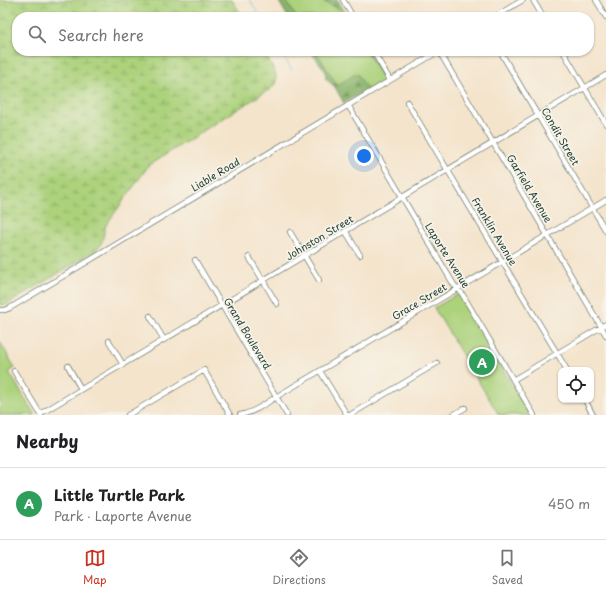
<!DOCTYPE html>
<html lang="en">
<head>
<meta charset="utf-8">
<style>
	:root { --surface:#fff; --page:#f6f6f6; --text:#202124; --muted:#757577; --line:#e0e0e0; --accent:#c8321e }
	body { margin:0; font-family:"Playpen Sans",sans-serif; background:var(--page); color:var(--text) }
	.controls { position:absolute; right:12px; bottom:12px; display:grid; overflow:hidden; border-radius:8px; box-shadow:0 1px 3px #0004 }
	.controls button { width:36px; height:36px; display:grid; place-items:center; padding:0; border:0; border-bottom:1px solid var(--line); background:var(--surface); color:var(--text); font:20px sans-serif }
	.you { position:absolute; left:364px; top:156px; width:14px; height:14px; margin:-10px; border:3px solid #fff; border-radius:50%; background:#1a73e8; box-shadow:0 0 0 6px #1a73e833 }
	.badge { display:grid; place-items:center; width:26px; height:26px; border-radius:50%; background:var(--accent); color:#fff; font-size:13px; font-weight:700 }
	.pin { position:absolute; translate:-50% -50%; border:2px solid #fff; box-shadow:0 1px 4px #0006 }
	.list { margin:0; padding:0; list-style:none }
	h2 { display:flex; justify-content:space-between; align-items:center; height:52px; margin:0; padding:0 16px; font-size:17px }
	h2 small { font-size:13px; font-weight:400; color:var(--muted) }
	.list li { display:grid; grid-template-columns:26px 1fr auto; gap:12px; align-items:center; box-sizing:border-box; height:72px; padding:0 16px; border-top:1px solid var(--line) }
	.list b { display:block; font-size:15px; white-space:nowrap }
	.list p { margin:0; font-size:13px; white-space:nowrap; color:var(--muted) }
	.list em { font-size:13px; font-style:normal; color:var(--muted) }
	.icon { flex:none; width:22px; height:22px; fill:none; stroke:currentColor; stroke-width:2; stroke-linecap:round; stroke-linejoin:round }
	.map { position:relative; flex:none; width:606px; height:415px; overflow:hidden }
	.search { position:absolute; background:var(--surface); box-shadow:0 1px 3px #0004; left:12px; right:12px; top:12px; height:44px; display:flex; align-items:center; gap:10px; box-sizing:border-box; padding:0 14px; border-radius:16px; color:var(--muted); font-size:15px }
	.sheet { height:124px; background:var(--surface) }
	nav { display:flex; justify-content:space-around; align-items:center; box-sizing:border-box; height:56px; border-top:1px solid var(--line); background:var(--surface); font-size:11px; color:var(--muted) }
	nav a { display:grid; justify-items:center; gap:2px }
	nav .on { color:var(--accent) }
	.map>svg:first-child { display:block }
	.forest { fill:url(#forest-firs); stroke:#547850 }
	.wetland { fill:url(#wetland-marsh); stroke:#668858 }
	.park { fill:#acd27b; stroke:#668858 }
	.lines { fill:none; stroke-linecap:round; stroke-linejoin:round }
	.stream { stroke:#5aadd6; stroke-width:1 }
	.minor-casing { stroke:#6a7769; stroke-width:6 }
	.minor { stroke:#fff; stroke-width:4.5 }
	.labels { text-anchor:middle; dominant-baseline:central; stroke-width:3.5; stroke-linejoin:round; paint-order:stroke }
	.street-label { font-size:10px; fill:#1f3d34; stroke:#f7f3e8 }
</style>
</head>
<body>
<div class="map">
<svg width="606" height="415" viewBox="0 0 606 415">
	<defs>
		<pattern id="forest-firs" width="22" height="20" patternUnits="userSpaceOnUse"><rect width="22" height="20" fill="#89b46b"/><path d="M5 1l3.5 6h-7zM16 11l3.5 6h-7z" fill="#6f9459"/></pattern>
		<pattern id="wetland-marsh" width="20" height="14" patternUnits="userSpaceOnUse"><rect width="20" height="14" fill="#acd27b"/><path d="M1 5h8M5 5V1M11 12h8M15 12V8" fill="none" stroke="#8bac66"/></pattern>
	</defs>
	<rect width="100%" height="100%" fill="#f7f3e8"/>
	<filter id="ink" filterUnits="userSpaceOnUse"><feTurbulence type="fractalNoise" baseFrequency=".025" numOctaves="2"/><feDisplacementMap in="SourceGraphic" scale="8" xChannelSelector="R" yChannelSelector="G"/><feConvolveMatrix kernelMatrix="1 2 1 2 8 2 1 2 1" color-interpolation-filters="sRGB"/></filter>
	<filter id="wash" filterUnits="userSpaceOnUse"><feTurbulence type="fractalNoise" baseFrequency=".012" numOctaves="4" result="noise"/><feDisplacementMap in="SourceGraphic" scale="16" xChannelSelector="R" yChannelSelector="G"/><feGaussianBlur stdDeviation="0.9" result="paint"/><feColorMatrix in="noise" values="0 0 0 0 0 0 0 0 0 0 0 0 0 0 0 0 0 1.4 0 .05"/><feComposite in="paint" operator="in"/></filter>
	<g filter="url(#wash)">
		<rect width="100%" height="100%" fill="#f4e4cc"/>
		<path class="forest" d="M278,0H338L348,17H288Z
			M310,51H368L382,74L381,81L344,103L335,87L326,79L325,70Z"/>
		<path class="wetland" d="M0,0H232L243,17H17V51H263C271,66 287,82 265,92L149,165L106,225C102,236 105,242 95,251L6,305H0Z"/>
		<path class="park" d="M286,0H320L343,11L346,17H296Z
			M316,51H366L384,81L368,91L357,73L337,85Z
			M458,294L530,415H499L434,308Z
			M0,342L15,368L9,372L35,415H0Z"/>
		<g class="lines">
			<path class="stream" d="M250,0L260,17
				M280,51L292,70"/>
		</g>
	</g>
	<g filter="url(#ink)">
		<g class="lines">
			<defs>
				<path id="minor" d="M343,0L353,17
					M533,0L543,17
					M596,0L606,17
					M494,17L523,0
					M373,51L390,80
					M439,51L606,335
					M500,51L606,231
					M563,51L606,124
					M407,102L567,370
					M348,105L454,285L461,292L534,415
					M290,232L319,280
					M346,232L360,255
					M249,257L277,304
					M195,260L287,415
					M0,310H5L10,308L439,51
					M150,316L164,340
					M109,341L123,365
					M68,366L81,389
					M14,371L41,415
					M320,371L347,415
					M513,380L606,324
					M585,400L593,415
					M40,414L606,75
					M128,415L204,370L230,415
					M240,415C253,413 265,404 276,397L606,200
					M350,415L437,363
					M453,415L465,408"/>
			</defs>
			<use href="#minor" class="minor-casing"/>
			<use href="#minor" class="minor"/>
		</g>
	</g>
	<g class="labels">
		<g class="street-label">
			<text transform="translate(561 136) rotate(60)">Condit Street</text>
			<text transform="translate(215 174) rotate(-31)">Liable Road</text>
			<text transform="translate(530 188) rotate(59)">Garfield Avenue</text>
			<text transform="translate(495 231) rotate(59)">Franklin Avenue</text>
			<text transform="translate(319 237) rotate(-31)">Johnston Street</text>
			<text transform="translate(448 255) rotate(58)">Laporte Avenue</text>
			<text transform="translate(419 301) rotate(-31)">Grace Street</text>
			<text transform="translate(248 333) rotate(59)">Grand Boulevard</text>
		</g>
	</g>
</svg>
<div class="controls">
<button><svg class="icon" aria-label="locate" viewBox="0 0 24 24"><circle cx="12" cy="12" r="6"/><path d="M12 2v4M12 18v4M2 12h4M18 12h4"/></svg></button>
</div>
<div class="you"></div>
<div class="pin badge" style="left:482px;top:362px;background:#2e9e5b">A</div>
<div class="search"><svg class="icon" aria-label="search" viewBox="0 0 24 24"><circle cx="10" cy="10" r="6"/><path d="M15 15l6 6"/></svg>Search here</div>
</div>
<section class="sheet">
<h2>Nearby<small></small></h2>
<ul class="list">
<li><span class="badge" style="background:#2e9e5b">A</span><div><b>Little Turtle Park</b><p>Park · Laporte Avenue</p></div><em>450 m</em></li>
</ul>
</section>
<nav>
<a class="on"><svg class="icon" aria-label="map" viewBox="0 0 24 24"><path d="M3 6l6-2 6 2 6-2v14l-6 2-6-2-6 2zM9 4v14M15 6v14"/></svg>Map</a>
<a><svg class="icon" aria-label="directions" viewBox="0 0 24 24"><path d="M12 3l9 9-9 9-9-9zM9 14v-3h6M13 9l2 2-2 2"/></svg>Directions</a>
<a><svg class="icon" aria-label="saved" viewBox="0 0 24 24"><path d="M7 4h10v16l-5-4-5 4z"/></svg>Saved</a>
</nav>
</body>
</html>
